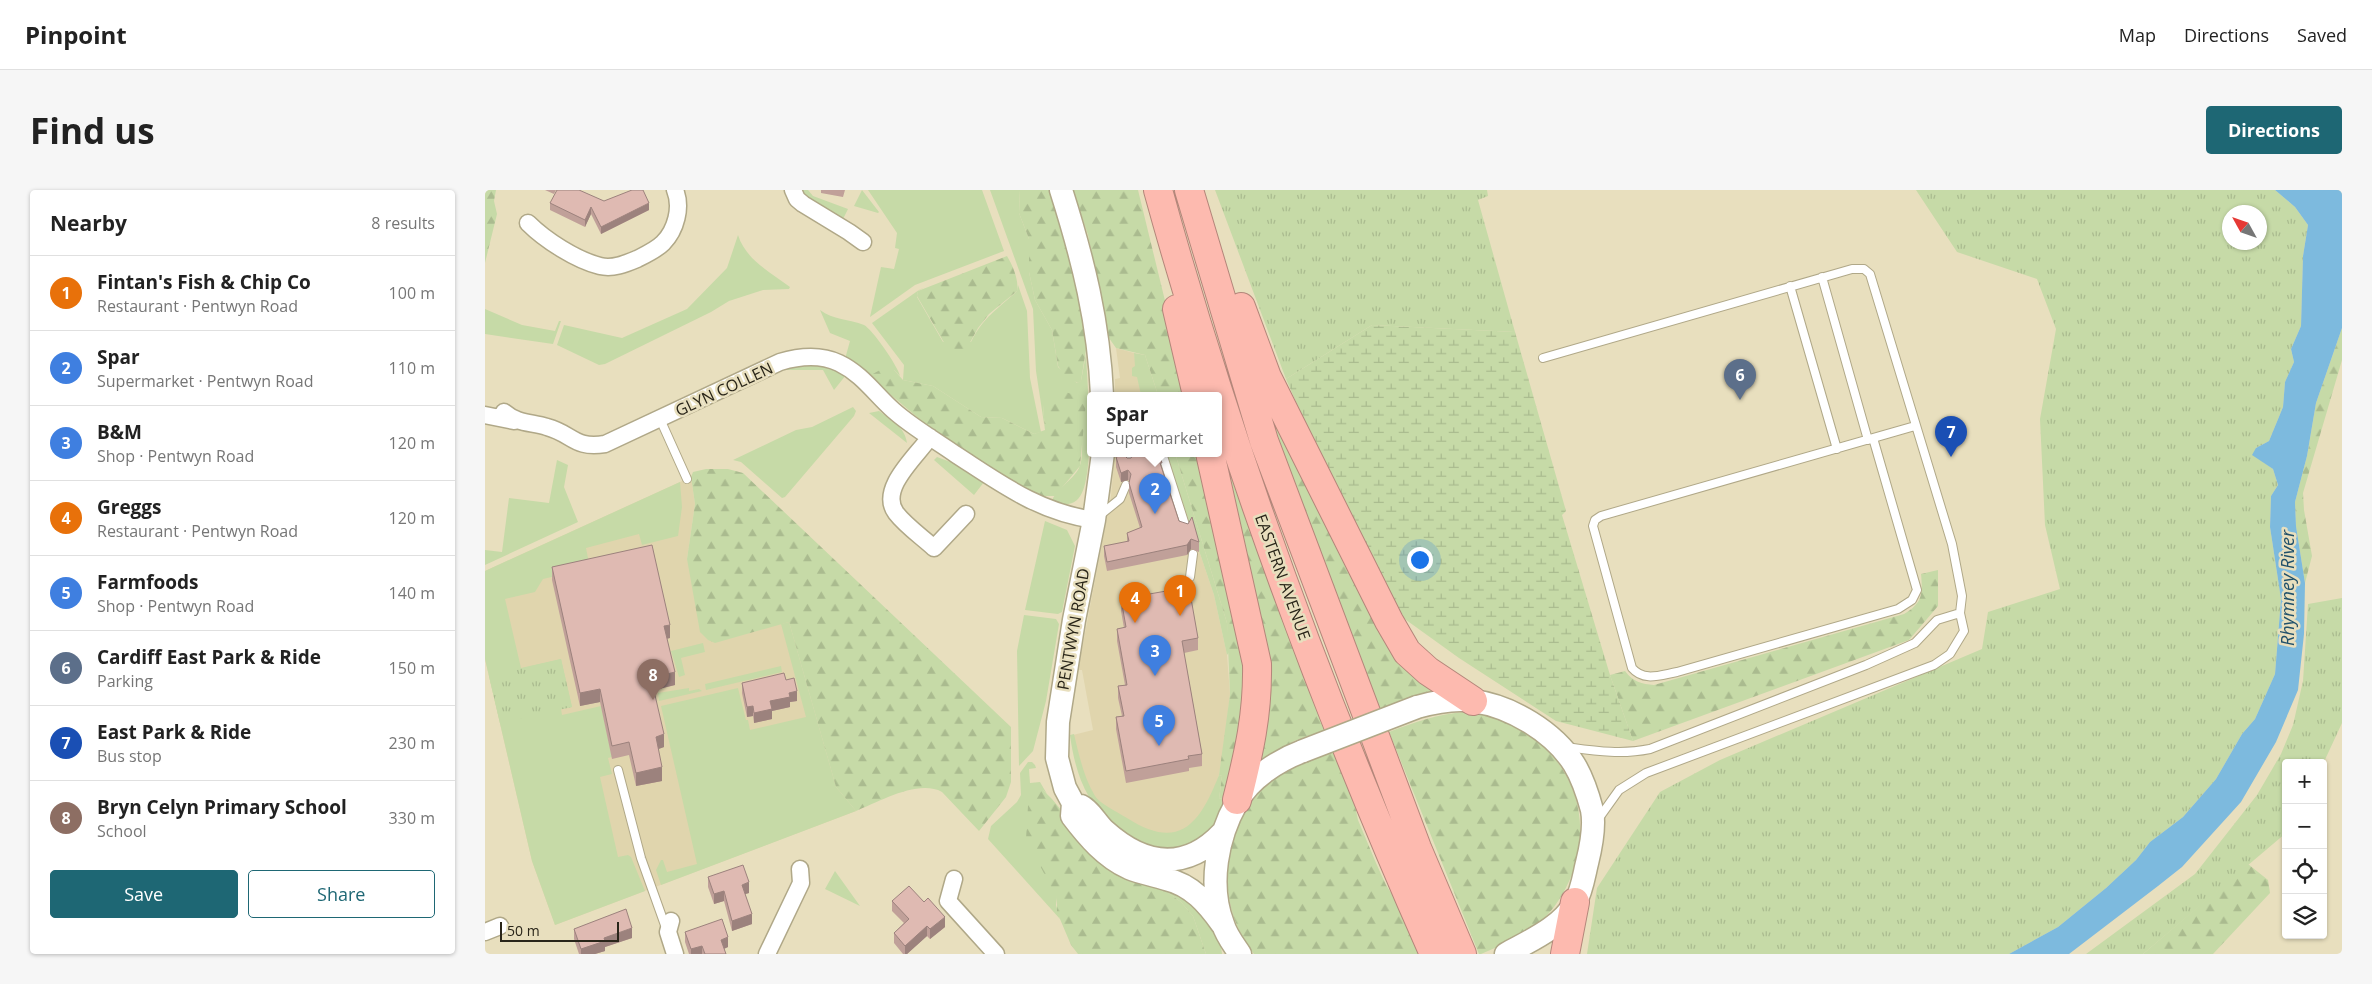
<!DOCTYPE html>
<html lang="en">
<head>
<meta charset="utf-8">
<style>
	:root { --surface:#fff; --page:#f6f6f6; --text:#222; --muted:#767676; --line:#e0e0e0; --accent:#1e6774 }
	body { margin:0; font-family:"Open Sans",sans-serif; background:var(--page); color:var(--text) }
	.controls { position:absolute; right:15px; bottom:15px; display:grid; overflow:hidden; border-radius:5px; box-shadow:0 1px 4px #0004 }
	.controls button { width:45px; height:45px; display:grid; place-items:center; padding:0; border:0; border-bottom:1px solid var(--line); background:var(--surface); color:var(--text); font:25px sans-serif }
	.compass { position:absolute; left:1737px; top:15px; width:45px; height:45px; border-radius:50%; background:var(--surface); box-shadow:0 1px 4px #0004; rotate:310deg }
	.scale { position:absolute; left:15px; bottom:12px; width:119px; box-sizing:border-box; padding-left:5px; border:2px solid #292519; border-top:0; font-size:14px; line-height:18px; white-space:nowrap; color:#292519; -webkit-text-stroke:4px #e8dfbe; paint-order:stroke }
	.you { position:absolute; left:934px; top:369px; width:18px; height:18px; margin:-12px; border:4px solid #fff; border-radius:50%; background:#1a73e8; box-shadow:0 0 0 8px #1a73e833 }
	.badge { display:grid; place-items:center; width:32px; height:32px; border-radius:50%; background:var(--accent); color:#fff; font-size:16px; font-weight:700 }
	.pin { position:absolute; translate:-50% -41px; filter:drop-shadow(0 1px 2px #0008) }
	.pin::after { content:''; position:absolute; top:26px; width:18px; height:15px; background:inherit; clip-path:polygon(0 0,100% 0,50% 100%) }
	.popup { position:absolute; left:602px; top:202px; width:135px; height:65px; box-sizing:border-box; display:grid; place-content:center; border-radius:5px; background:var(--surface); filter:drop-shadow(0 1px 4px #0005); font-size:16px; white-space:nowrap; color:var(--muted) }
	.popup b { font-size:19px; color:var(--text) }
	.popup::after { content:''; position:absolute; left:50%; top:100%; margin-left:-10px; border:10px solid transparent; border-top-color:var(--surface) }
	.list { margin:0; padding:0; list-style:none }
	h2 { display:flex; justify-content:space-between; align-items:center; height:65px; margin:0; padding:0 20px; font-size:21px }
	h2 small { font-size:16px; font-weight:400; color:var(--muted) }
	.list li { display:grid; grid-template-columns:32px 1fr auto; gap:15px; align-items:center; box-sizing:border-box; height:75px; padding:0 20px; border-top:1px solid var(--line) }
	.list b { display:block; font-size:19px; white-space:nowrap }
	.list p { margin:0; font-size:16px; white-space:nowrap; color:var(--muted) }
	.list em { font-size:16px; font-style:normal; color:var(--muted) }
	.actions { display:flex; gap:10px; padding:15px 20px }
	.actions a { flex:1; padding:11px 0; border:1px solid var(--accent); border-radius:5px; text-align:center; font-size:18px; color:var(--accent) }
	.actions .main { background:var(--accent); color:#fff }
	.icon { flex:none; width:28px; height:28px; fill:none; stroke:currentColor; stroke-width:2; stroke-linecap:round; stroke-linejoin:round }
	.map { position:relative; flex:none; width:1857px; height:764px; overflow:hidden; border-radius:5px }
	header { display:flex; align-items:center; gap:30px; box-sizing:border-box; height:70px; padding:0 25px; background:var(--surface); border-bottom:1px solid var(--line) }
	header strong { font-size:24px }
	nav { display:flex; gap:28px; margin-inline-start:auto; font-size:18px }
	.intro { display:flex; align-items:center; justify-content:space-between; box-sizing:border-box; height:120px; padding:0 30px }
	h1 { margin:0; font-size:35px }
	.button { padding:12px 22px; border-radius:5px; background:var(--accent); color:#fff; font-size:18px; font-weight:700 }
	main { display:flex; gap:30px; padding:0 30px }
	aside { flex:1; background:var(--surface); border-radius:5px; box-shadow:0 1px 4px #0004 }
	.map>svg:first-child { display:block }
	.built { fill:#e0d5ad }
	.green { fill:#c6daa7 }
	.forest { fill:url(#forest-firs) }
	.wetland { fill:url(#wetland-marsh) }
	.park { fill:url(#park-tufts); fill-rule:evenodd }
	.water { fill:#7dbade }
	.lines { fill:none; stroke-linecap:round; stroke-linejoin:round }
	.lane-casing { stroke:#b0a888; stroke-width:10 }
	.street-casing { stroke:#b0a888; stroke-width:19 }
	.secondary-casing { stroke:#b0a888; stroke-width:25 }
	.highway-casing { stroke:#b3867a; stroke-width:30 }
	.lane { stroke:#fff; stroke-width:8 }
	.street { stroke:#fff; stroke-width:16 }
	.secondary { stroke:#fff; stroke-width:22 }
	.highway { stroke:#fdbaaf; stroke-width:28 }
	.secondary-bridge-casing { stroke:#b0a888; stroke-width:25; stroke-linecap:butt }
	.secondary-bridge { stroke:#fff; stroke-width:22 }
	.wall { fill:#c0a099 }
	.shaded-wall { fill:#9c827d }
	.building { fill:#dfbab2; stroke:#9c827d }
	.labels { text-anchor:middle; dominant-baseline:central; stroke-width:5; stroke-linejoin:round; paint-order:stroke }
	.street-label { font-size:16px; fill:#292519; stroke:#e8dfbe }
	.water-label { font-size:18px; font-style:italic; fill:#20506a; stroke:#e8dfbe }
</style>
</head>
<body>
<header>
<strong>Pinpoint</strong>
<nav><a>Map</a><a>Directions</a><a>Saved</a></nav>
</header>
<div class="intro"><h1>Find us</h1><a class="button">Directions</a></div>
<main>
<aside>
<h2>Nearby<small>8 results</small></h2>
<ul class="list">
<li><span class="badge" style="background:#e8710a">1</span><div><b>Fintan's Fish &amp; Chip Co</b><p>Restaurant · Pentwyn Road</p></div><em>100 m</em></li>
<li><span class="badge" style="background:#3f7fe0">2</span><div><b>Spar</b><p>Supermarket · Pentwyn Road</p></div><em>110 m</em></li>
<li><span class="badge" style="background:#3f7fe0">3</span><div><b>B&amp;M</b><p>Shop · Pentwyn Road</p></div><em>120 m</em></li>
<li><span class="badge" style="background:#e8710a">4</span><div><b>Greggs</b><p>Restaurant · Pentwyn Road</p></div><em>120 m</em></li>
<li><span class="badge" style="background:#3f7fe0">5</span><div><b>Farmfoods</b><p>Shop · Pentwyn Road</p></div><em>140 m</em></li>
<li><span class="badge" style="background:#5c6f8a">6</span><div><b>Cardiff East Park &amp; Ride</b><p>Parking</p></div><em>150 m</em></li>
<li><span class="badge" style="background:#1a4fb4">7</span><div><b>East Park &amp; Ride</b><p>Bus stop</p></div><em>230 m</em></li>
<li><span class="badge" style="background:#8d6e63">8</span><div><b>Bryn Celyn Primary School</b><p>School</p></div><em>330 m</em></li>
</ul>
<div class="actions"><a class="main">Save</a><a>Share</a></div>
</aside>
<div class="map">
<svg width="1857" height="764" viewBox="0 0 1857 764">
	<defs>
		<pattern id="forest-firs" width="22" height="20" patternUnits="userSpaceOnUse" patternTransform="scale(1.25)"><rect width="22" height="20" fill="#c6daa7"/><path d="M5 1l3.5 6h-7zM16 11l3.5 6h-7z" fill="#aabb8f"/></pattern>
		<pattern id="wetland-marsh" width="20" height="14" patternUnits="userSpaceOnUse" patternTransform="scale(1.25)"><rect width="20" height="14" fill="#c6daa7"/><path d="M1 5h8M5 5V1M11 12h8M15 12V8" fill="none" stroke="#aabb8f"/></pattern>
		<pattern id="park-tufts" width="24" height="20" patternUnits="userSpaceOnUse" patternTransform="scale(1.25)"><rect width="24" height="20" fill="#c6daa7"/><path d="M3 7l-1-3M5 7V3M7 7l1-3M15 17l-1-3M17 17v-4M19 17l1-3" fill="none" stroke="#aabb8f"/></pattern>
	</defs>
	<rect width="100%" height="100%" fill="#e8dfbe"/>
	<path class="built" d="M631,158L649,163L656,205H630V189L635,188Z
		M630,263H681L729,405L742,465L745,504L740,548L734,585L722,632L666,651L611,610L600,588L588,545L608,540L597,480H593L626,306Z
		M206,287L210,314L202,369L304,432L351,597L371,621L70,735L47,671L0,469V381Z"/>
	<path class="green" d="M314,0H323L328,6L363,19L357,31L322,10Z
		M377,0L394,22L393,23L369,16Z
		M383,0H497L519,61L430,95L385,127L396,77L409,79L414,59L410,58L412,43Z
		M505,0H535L534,23L544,49V82L550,110L567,140L573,177L592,193L596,191L601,164C602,191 612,294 592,310C584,317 575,314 567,311C570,300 588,290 594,278C598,270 597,255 597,246L558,215L560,240L551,181L548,119Z
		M253,45C261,70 285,82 305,97L304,99L278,100L244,111L226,122L120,174L114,175L72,155L79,135L137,148L202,119L242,78Z
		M533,95L542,121L545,188L556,242L549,244L517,228L496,227L448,196L418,190L419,175L387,133L434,100L440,97L433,101L432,107L458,152H486C499,126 512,120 532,101Z
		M0,119L37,135L70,141L74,131H76L68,154L0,144Z
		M335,120C348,130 364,129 379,135C387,139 413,176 415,186L409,180L387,189L360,169L365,151L345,143Z
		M649,163L660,165L673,205H656L652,187L647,186V178L650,176Z
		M327,174L340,176L361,185L349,200L338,180H297L307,176Z
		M368,217L371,221L369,226L300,307L297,308L256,272L248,270L311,240L327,237Z
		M784,219L817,285L807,289Z
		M394,221C407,231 420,237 422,253L384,223Z
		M734,241L764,332L752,331L734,263Z
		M681,263H690L742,433L745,461L742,465L729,405Z
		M452,267L471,274L499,292L489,305L449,270Z
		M72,270L83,275L79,297L93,332L0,375V360L17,362L24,308L64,313Z
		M195,292L197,317L193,346L157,355L154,344L101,358L105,378L58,389L50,402L20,409L36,478L76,469L87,517L76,519L77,525L116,516L127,567L123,568L127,584L115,587L133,667L143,665L146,667L160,701L70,735L47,671L0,469V381Z
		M560,331L582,340L590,356L577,422L573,424L540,420Z
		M539,425L571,429L574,434L561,511L548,561L534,576L532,461Z
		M304,432L351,597L371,621L176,695L171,680L176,670H178L182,682L212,674L176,516L253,498L261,530H263L265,540L321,527L296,434Z
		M218,453L220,462L196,468L200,485L194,487L186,461Z
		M296,476L297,482L221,500L220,494Z
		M204,498V501L214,499L217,501L174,511L173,503Z
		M589,544C594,565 599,588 610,606C614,613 634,623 642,628C695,662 715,633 734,585L737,586L734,609L740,607C736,617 733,631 726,639C686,681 629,648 604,607C593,588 588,567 585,545Z
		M543,572H547L550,575L551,578L544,579L545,593L555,592L562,604L558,600L572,708L571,715L575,729L503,649L506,636L532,612L536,605L535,583Z
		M624,678L704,705L735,749L737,764H721L708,726L696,712L674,696L646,692Z
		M350,681L375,716L340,699Z"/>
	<path class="forest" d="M0,0H11L9,11L12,24L0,73Z
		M535,0H567L605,135L596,191L593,193L582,188L573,176L567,140L550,110L544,82V49L534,23Z
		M588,0H653L703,205H673L660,165L631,158L624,148L603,45Z
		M522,66C528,76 534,90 532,101L504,124L493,138L477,167L468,168L432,106L433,101Z
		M1857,138V170L1818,303L1819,320L1827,366L1820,393L1811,336L1810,312L1822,266L1831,213Z
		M395,180H409L418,190L448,196L496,227L517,228L549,244L560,240L558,215L563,208L580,202L594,206L601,212L595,276L570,306H554L536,299L451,243L387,189L386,185Z
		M690,263H717L757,427L762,521L740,607L734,609L737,586L734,585L745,504L742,433Z
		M221,279H243L258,283L526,537V592L521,607L494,641L457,602C433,589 394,612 371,621L351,597L304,432L230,453L223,450L215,442L202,369L210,314L206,287L208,282Z
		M814,284L817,285L952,500L895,519L807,289Z
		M758,330L764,332L840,540L809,551L768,576L752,331Z
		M1453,380V416L1424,450L1148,551L1125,485L1140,481C1148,492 1157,494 1169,495L1419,424C1437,413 1438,405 1436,384Z
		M980,522C994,523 1008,525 1021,530C1027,532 1034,538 1040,542C1102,582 1112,659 1069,717C1052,740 1021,753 996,764H994L904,542C930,532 953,524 980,522Z
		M850,561L868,606L873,630L891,673L901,695L910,709L934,764H769C730,716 734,641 779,598C799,579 825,571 850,561Z
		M553,600H558L567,609L624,678L646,692L674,696L696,712L708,726L721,764H593L586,755L572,722V708L541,649L543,616Z
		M1763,674L1783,690L1785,703L1728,764H1658Z"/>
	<path class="wetland" d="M887,135L1030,142L1081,321L1077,325L1125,485L1148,551L1071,531L974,468L910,422L858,320L801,189Z"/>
	<path class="park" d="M730,0H1002L1003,6L993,10L1030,142L887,135L801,189Z
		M1431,0H1790L1810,17L1823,35L1818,66L1816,136L1806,159L1809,172L1800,192L1798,217L1784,251L1771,258L1778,272L1788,279L1793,295L1786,306L1785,337L1796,409L1790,484L1770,529L1757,544L1731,589L1698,627L1665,652L1651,670L1621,698L1573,737L1524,764H1102L1112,698L1175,602L1235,570L1497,459L1503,422L1575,399L1560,335L1555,229L1571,139L1552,89L1472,62ZM1744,22H1774V52H1744Z
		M1857,408V533L1838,574L1801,573V643L1658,764H1601L1710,684L1772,605L1796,564L1808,535L1818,491L1823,414Z
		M76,469L87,517L15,533L4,486Z"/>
	<path class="water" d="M1790,0H1857V138L1831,213L1822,266L1810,312L1811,336L1820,393L1819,444L1813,500L1791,552L1756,612L1697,677L1673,696L1584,764H1524L1573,737L1621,698L1651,670L1665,652L1698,627L1731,589L1757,544L1770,529L1790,484L1796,409L1785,337L1786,306L1793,295L1788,279L1767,265L1771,258L1784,251L1798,217L1800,192L1809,172L1806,159L1816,136L1818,66L1823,35L1810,17Z"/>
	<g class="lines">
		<defs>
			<path id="lane" d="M1337,87L1383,250
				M1305,96L1352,259
				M1058,168L1367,79H1379L1385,84L1467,354L1477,406L1475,423L1479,441L1465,464L1449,475L1161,583L1134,600L1114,628
				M175,229L202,289
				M1388,248L1432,400L1427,410L1413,419L1192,482C1175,485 1159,492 1147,478L1108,336L1110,330L1116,326L1430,236
				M677,263L701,338
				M644,273V263
				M614,326L635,309L641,295
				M705,387L708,364
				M1082,557C1111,561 1136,565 1165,559L1381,475L1430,453L1452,430L1475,423
				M133,580L156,668L181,738"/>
			<path id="street" d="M308,0L312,9L318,14L364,42L378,52
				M43,33C60,50 91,70 115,76C128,79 140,74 152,69C160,65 171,60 178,53C191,40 197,17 190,0
				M19,222C33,234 46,232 62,237C88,244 89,259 120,254L295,172C315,166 335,164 354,173C377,184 390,204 408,220C427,237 450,250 470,264C515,293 553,322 609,330
				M0,225L29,231
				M445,247C432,266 393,299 411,323C421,336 437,347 449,358L481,324
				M469,689L463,711L511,764
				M186,731L183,742L190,764
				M0,742L15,736
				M282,764L316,693L315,679"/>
			<path id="secondary" d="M576,0C598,69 614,133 617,205
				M618,263L609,330L589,430L573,532L572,568L580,598L588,613L587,626C603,647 620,667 644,678C656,683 669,685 681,689C707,695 723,714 737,734
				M932,517C950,512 970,508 988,511C1026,516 1069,542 1089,574C1097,587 1103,605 1107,620C1110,636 1106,657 1102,673C1099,685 1097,701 1090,713C1075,738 1046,750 1021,764
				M596,616C605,620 612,634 620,641C658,675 700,682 737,643
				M755,764C749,755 741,745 738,734C723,695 732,647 752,612C765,588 794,570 818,561"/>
			<path id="highway" d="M673,0C745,261 839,517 949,764
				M704,0L779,251L932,658L977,764
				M756,117L782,187L904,431L922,462L943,481L988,511
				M692,119L712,205
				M725,263L772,474C773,524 764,562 752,610
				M1080,764L1090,712"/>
		</defs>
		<use href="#lane" class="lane-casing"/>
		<use href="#street" class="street-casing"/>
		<use href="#secondary" class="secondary-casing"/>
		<use href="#highway" class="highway-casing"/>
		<use href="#lane" class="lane"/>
		<use href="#street" class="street"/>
		<use href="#secondary" class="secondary"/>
		<use href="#highway" class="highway"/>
		<defs>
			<path id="secondary-bridge" d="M818,561L932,517"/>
		</defs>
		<use href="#secondary-bridge" class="secondary-bridge-casing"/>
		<use href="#secondary-bridge" class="secondary-bridge"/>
	</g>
	<path class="wall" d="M60,0H71L69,4Z
		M336,0H360L358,7L336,3Z
		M119,11L164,20L116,44L106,24L100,37L65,20V13Z
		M631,267L677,280L694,331L714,352V362L706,359L702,365L622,381L619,366V356L642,352V343L655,338L644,303V291L643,290L636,292L631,277Z
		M67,377L185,448L182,449L190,495L169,500L179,557L173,559L177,591L151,596L144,565L127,569L115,512L95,516L67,390Z
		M636,409L713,448V460L699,463L717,564V576L704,578V581L641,593L631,539V527L637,526L633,508V496L640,495L632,451V439L639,438L636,421Z
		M301,490L312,511L305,512V517L287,521V529L269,533L268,526L262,527L257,503V493Z
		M223,687L264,703L260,704L267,734L247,741L239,711L229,714L223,697Z
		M407,711L460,737L445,749L442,746L422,764H418L409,753V743L419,733L407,721Z
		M89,739L147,748L120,757V761L110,764H94L89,749Z
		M200,742L243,757L239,759L241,764H204L200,752Z"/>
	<path class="shaded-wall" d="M164,13V20L116,44V37Z
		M106,17V24L100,37V30Z
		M643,280V290L636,292V283Z
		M706,349V359L702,365V355Z
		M185,435V448L179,449V436Z
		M190,482V495L166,501V488Z
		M115,499V512L95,516V503Z
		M312,501V511L305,512V517L287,521V529L269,533V523L285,511L304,503Z
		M268,516V526L262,527V517Z
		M179,544V557L171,560V547Z
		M177,577V591L151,596V583Z
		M264,692V703L257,705V695Z
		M239,701V711L229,714V704Z
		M267,724V734L247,741V731Z
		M460,727V737L445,749V739Z
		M442,736V746L422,764H420V756Z
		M147,738V748L120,757V761L110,764H96V759L119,748Z
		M243,747V757L236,760V750Z
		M217,756V764H206V759Z"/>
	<path class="building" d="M72,0H94L119,11L147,0H158L164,13L116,37L106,17L100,30L65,13Z
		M649,263H674L677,273H675L694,331L703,334L707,327L714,352L706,349L702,355L622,372L619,356L644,351L642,343L657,337L644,293L646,284L643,280L636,283L631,267L639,265L642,268H646Z
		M167,355L185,435L179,436L190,482L166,488L179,544L171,547L177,577L151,583L144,552L127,556L115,499L95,503L67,377Z
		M704,397L713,448L697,451L717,564L703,566L704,569L641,581L631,527L639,526L633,496L642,495L632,439L641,437L636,409Z
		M299,483L301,490L309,488L312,501L304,503L305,507L285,511L287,519L269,523L268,516L262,517L257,493Z
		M258,675L264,692L257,695L267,724L247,731L239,701L229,704L223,687Z
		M424,696L439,712L443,708L460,727L445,739L442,736L420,756L409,743L424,729L407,711Z
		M141,719L147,738L119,748L120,751L96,759L89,739Z
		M237,729L243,747L236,750L241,764H220L217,756L206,759L200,742Z"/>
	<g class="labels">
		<g class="street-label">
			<text transform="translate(239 199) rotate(-25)">GLYN COLLEN</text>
			<text transform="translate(798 387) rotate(70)">EASTERN AVENUE</text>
			<text transform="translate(588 439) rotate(-80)">PENTWYN ROAD</text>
		</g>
		<g class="water-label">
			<text transform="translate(1802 398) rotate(-90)">Rhymney River</text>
		</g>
	</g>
</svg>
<div class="controls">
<button>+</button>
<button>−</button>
<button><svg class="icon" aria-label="locate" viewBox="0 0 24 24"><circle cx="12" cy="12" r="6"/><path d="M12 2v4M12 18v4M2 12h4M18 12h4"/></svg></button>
<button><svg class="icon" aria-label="layers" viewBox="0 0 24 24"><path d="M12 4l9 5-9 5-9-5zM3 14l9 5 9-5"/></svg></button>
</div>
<svg class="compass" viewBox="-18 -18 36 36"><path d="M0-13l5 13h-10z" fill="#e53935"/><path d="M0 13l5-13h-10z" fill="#767676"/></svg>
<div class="scale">50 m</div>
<div class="you"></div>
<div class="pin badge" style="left:695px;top:426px;background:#e8710a">1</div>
<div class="pin badge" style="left:670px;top:324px;background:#3f7fe0">2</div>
<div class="popup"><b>Spar</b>Supermarket</div>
<div class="pin badge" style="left:670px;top:486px;background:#3f7fe0">3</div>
<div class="pin badge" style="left:650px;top:433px;background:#e8710a">4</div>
<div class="pin badge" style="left:674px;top:556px;background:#3f7fe0">5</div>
<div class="pin badge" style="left:1255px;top:210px;background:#5c6f8a">6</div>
<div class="pin badge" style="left:1466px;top:267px;background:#1a4fb4">7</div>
<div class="pin badge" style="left:168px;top:510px;background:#8d6e63">8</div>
</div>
</main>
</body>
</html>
